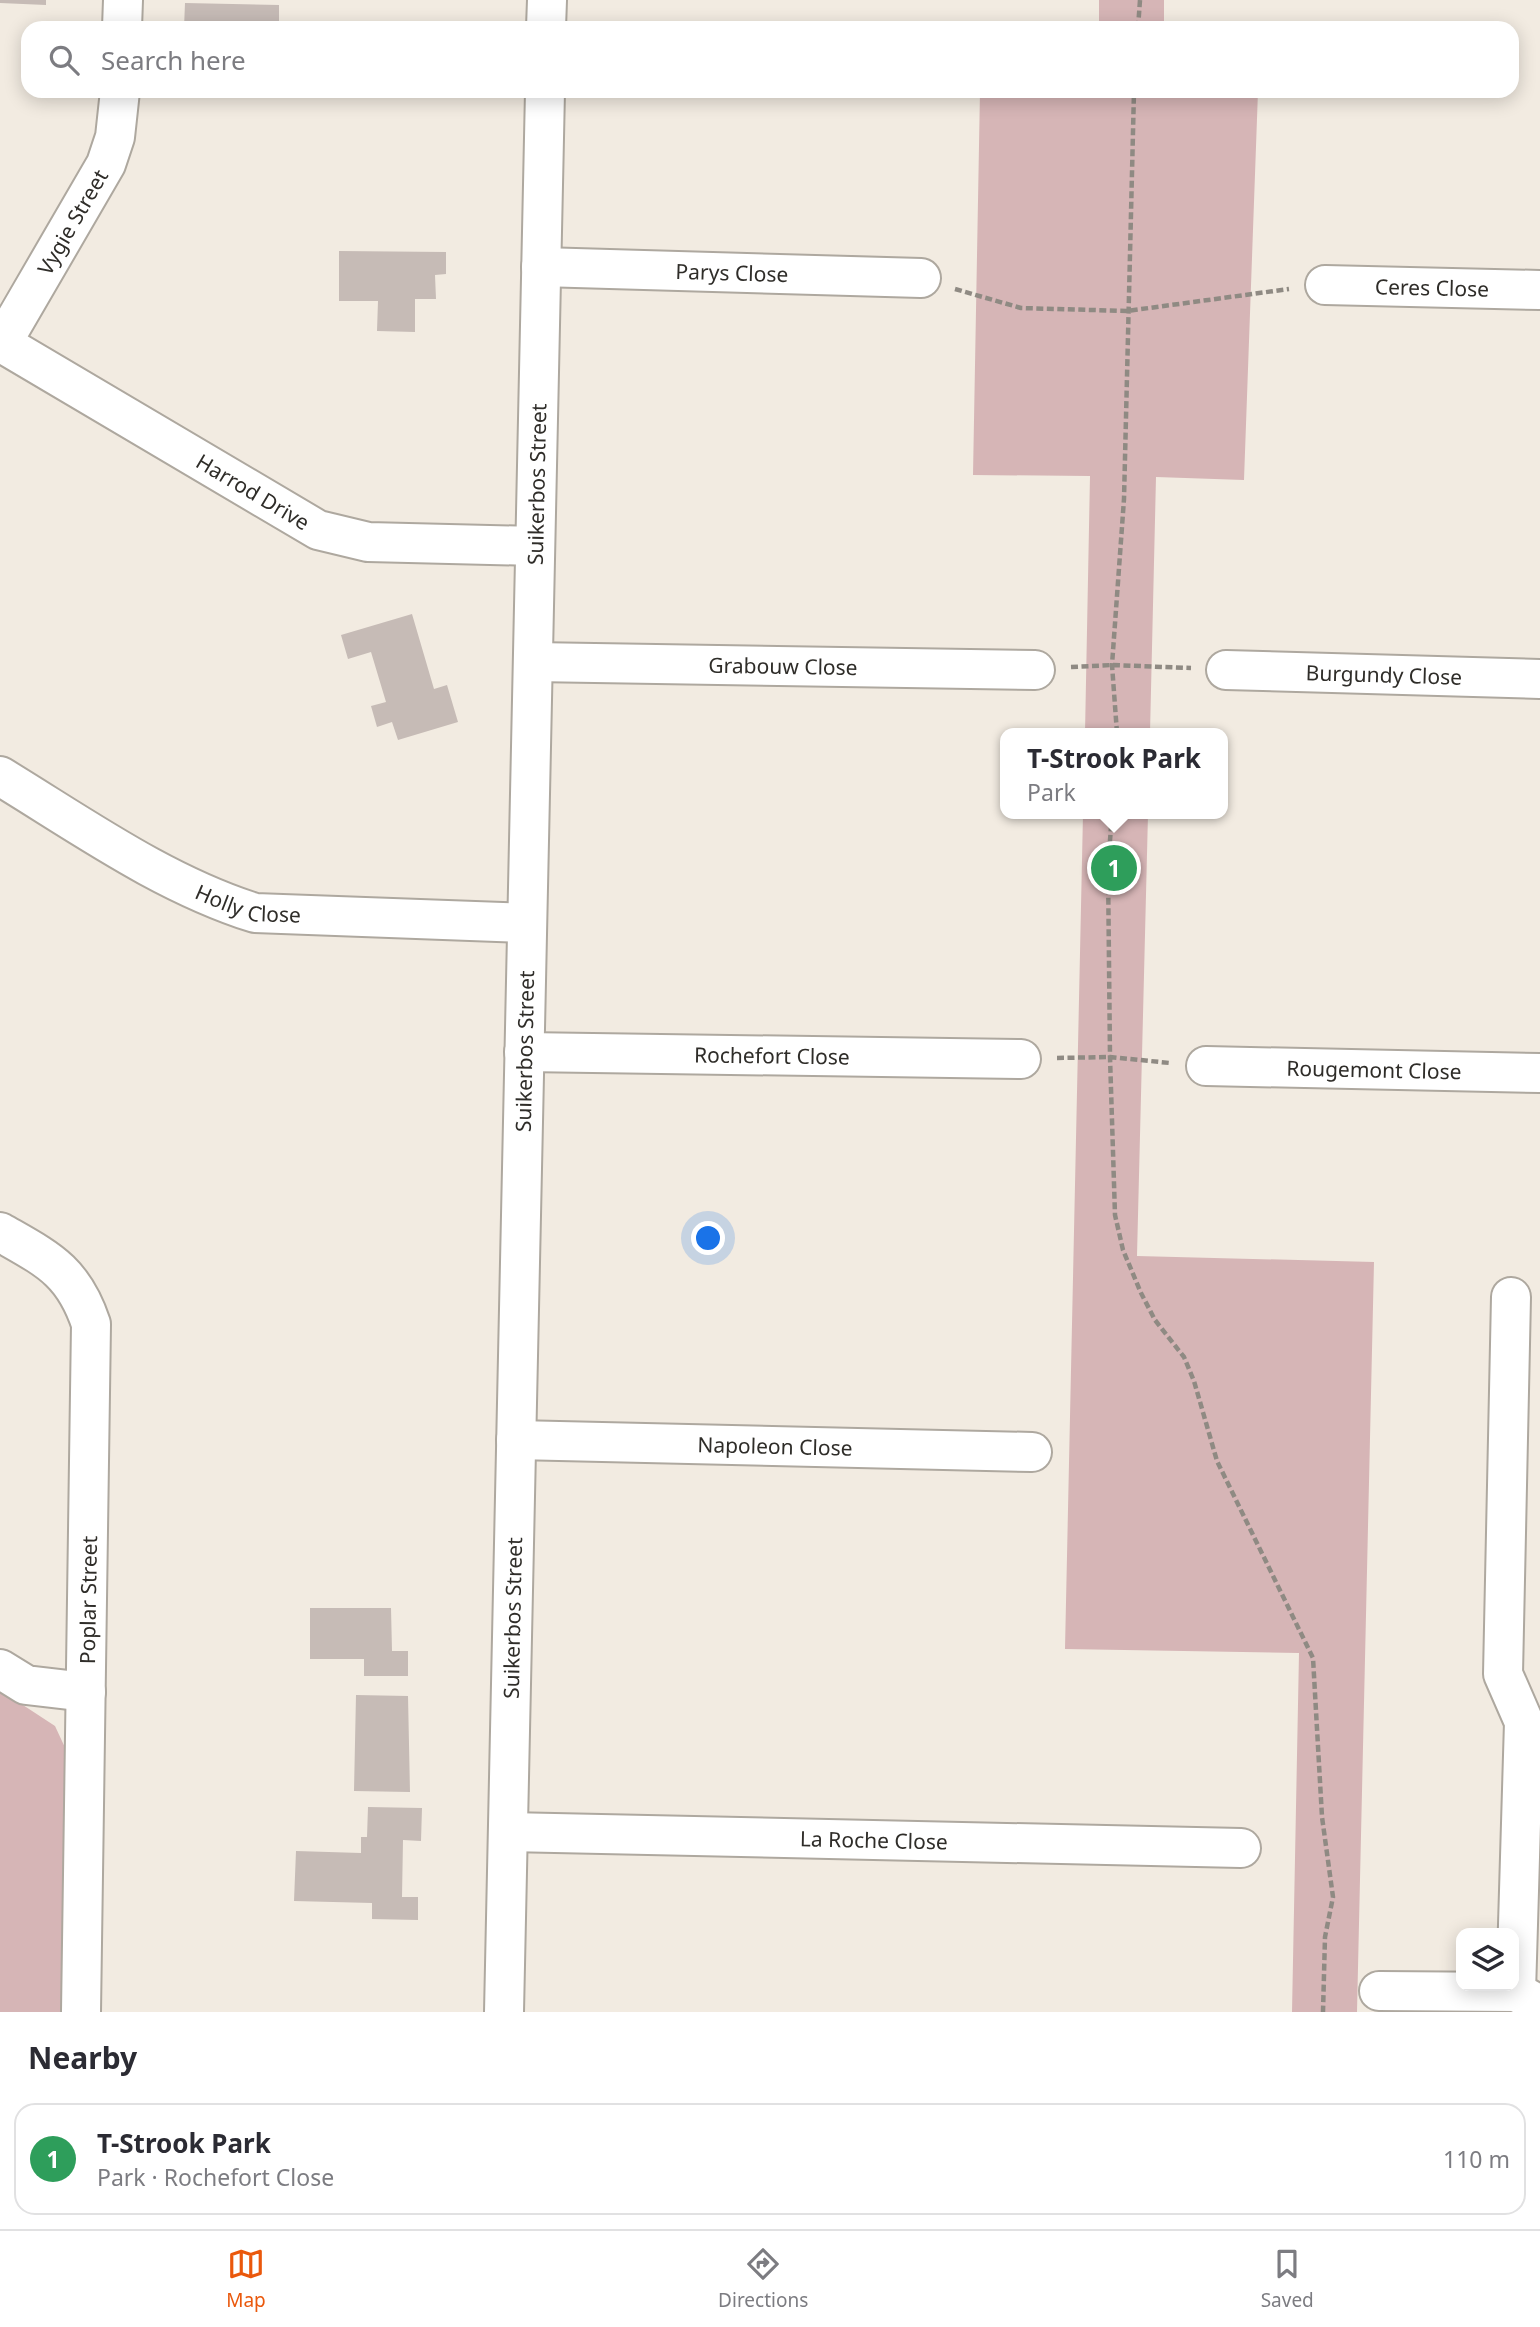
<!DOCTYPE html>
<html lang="en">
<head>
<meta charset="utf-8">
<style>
	:root { --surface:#fff; --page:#f2f2f3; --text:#2b2b33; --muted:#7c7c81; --line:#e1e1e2; --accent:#ea580c }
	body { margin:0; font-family:"Noto Sans",sans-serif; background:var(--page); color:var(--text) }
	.controls { position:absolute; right:21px; bottom:21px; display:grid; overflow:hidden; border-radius:14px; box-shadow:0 4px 18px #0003 }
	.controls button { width:63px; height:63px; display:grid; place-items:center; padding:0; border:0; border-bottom:2px solid var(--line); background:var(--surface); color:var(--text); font:35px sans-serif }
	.you { position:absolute; left:709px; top:1239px; width:24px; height:24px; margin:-18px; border:5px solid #fff; border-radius:50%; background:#1a73e8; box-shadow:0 0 0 10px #1a73e833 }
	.badge { display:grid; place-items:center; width:46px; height:46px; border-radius:50%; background:var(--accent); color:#fff; font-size:23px; font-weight:700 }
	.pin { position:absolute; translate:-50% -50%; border:4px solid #fff; box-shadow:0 2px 7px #0006 }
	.popup { position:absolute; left:1000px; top:728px; width:228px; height:91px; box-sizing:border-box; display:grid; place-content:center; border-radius:14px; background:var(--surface); filter:drop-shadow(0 2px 5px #0005); font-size:23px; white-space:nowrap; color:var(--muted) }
	.popup b { font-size:26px; color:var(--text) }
	.popup::after { content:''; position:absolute; left:50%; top:100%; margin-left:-14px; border:14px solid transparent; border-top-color:var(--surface) }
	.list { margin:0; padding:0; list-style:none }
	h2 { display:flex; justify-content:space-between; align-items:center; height:91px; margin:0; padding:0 28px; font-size:30px }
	h2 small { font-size:23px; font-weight:400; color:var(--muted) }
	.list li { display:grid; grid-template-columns:46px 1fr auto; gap:21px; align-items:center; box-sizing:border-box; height:112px; margin:0 14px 14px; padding:0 14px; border:2px solid var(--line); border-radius:21px }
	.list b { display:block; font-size:26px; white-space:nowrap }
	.list p { margin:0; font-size:23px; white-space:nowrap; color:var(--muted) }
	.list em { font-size:23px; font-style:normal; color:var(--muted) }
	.icon { flex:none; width:38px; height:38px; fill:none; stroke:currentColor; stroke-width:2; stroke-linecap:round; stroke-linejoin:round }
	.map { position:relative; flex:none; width:1540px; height:2012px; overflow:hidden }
	.search { position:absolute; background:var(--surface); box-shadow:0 4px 18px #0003; left:21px; right:21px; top:21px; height:77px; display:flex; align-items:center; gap:18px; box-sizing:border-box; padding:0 24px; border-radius:21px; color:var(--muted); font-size:26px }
	.sheet { height:217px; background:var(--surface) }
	nav { display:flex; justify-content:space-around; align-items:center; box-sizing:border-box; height:98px; border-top:2px solid var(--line); background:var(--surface); font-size:19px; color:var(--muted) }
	nav a { display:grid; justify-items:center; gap:4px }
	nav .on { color:var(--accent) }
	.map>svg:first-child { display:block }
	.green { fill:#d6b5b6 }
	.building { fill:#c6bbb6 }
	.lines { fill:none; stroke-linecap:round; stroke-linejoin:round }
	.street-casing { stroke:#aea89f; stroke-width:42 }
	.secondary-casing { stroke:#aea89f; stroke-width:42 }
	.path { stroke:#8f8a83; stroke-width:4.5; stroke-dasharray:7 3.5; stroke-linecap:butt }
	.street { stroke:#fff; stroke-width:38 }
	.secondary { stroke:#fff; stroke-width:38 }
	.labels { text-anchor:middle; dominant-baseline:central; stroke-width:6; stroke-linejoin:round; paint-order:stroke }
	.street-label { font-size:21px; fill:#2f2d29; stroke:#fff }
</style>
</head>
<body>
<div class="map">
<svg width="1540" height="2012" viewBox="0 0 1540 2012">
	<rect width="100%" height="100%" fill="#f2ebe1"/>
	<path class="green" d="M1099,0H1164V28H1099Z
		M980,91H1258L1244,480L1156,477L1150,733H1085L1090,476L973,475Z
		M1083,814H1148L1137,1256L1374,1262L1357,2012H1292L1299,1653L1065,1649Z
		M0,1690L55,1726L68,1754L62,2012H0Z"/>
	<path class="building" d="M0,0H46V5L0,3Z
		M185,3L279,5V28H184Z
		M339,251L446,252V274L435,275L436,299H415V332L377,331L378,301H339Z
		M412,614L434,689L447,685L458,722L398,740L392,722L377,727L371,706L386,702L371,652L348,659L341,635Z
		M310,1608H391L392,1651H408V1676H364V1659H310Z
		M356,1695L408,1696L410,1792L354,1791Z
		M368,1807L422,1808L421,1841L403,1840L402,1897H418V1920L372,1919V1903L294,1901L296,1851L361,1853V1837H367Z"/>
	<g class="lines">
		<defs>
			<g id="street">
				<path d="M122,28L123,0"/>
				<path id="s1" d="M541,267L921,278"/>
				<path id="s2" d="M1325,285L1540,290"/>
				<path id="s3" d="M2,343L106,164L115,137L120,91"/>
				<path id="s4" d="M533,662L1035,670"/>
				<path id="s5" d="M1226,670L1540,679"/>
				<path id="s6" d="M0,776C82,826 163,884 255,913L527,923"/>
				<path id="s7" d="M524,1052L1021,1059"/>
				<path id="s8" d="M1206,1066L1540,1073"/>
				<path d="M0,1232C47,1259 73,1270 91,1324L81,2012"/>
				<path d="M1511,1297L1503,1674L1524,1722L1516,1992"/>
				<path id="s9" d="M516,1440L1032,1452"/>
				<path d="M0,1669L26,1685L86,1692"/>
				<path id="s10" d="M508,1832L1241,1848"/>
				<path d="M1379,1991L1516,1992L1540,2005"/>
			</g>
			<g id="secondary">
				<path d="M546,28L547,0"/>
				<path id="s11" d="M0,342L318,530L368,542L535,546"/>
				<path id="s12" d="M504,2012L545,91"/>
			</g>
		</defs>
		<use href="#street" class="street-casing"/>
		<use href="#secondary" class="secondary-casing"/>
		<path class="path" d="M1138,28L1140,0
			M955,289L1021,308L1127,311L1289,289
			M1071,667L1112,665L1191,668
			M1117,733L1112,665L1124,499L1134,91
			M1112,814L1108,867L1110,1057L1115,1215L1123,1250L1141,1293L1155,1320L1184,1357L1194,1381L1217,1461L1313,1658L1322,1817L1333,1897L1325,1937L1323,2012
			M1057,1058L1110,1057L1170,1063"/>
		<use href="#street" class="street"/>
		<use href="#secondary" class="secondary"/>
	</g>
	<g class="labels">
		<g class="street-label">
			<text stroke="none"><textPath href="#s3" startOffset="140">Vygie Street</textPath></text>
			<text stroke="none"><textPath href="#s1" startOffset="191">Parys Close</textPath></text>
			<text stroke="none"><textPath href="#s2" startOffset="107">Ceres Close</textPath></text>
			<text stroke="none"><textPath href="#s12" startOffset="1528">Suikerbos Street</textPath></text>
			<text stroke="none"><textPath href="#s11" startOffset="294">Harrod Drive</textPath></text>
			<text stroke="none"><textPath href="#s4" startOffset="250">Grabouw Close</textPath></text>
			<text stroke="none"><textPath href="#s5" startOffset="158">Burgundy Close</textPath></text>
			<text stroke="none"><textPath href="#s6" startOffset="282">Holly Close</textPath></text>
			<text stroke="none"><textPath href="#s12" startOffset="961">Suikerbos Street</textPath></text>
			<text stroke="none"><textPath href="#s7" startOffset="248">Rochefort Close</textPath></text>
			<text stroke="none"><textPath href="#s8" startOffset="168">Rougemont Close</textPath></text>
			<text stroke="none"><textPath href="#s9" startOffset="259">Napoleon Close</textPath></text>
			<text transform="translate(88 1600) rotate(-89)">Poplar Street</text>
			<text stroke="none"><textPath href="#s12" startOffset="394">Suikerbos Street</textPath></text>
			<text stroke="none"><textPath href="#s10" startOffset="366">La Roche Close</textPath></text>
		</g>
	</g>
</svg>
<div class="controls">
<button><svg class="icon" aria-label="layers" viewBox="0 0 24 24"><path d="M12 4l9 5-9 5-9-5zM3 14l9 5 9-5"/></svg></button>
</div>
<div class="you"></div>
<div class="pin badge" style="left:1114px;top:868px;background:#2e9e5b">1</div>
<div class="popup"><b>T-Strook Park</b>Park</div>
<div class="search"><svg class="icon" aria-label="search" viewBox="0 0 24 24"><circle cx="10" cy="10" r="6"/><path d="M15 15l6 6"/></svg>Search here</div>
</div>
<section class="sheet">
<h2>Nearby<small></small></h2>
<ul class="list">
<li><span class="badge" style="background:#2e9e5b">1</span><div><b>T-Strook Park</b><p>Park · Rochefort Close</p></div><em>110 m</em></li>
</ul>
</section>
<nav>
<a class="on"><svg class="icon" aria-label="map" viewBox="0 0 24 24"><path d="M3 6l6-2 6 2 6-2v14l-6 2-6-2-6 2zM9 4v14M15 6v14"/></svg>Map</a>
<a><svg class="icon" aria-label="directions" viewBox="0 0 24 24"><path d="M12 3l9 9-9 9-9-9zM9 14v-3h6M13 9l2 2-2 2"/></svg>Directions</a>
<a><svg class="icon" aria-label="saved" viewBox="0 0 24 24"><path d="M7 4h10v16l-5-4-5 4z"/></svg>Saved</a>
</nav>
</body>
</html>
